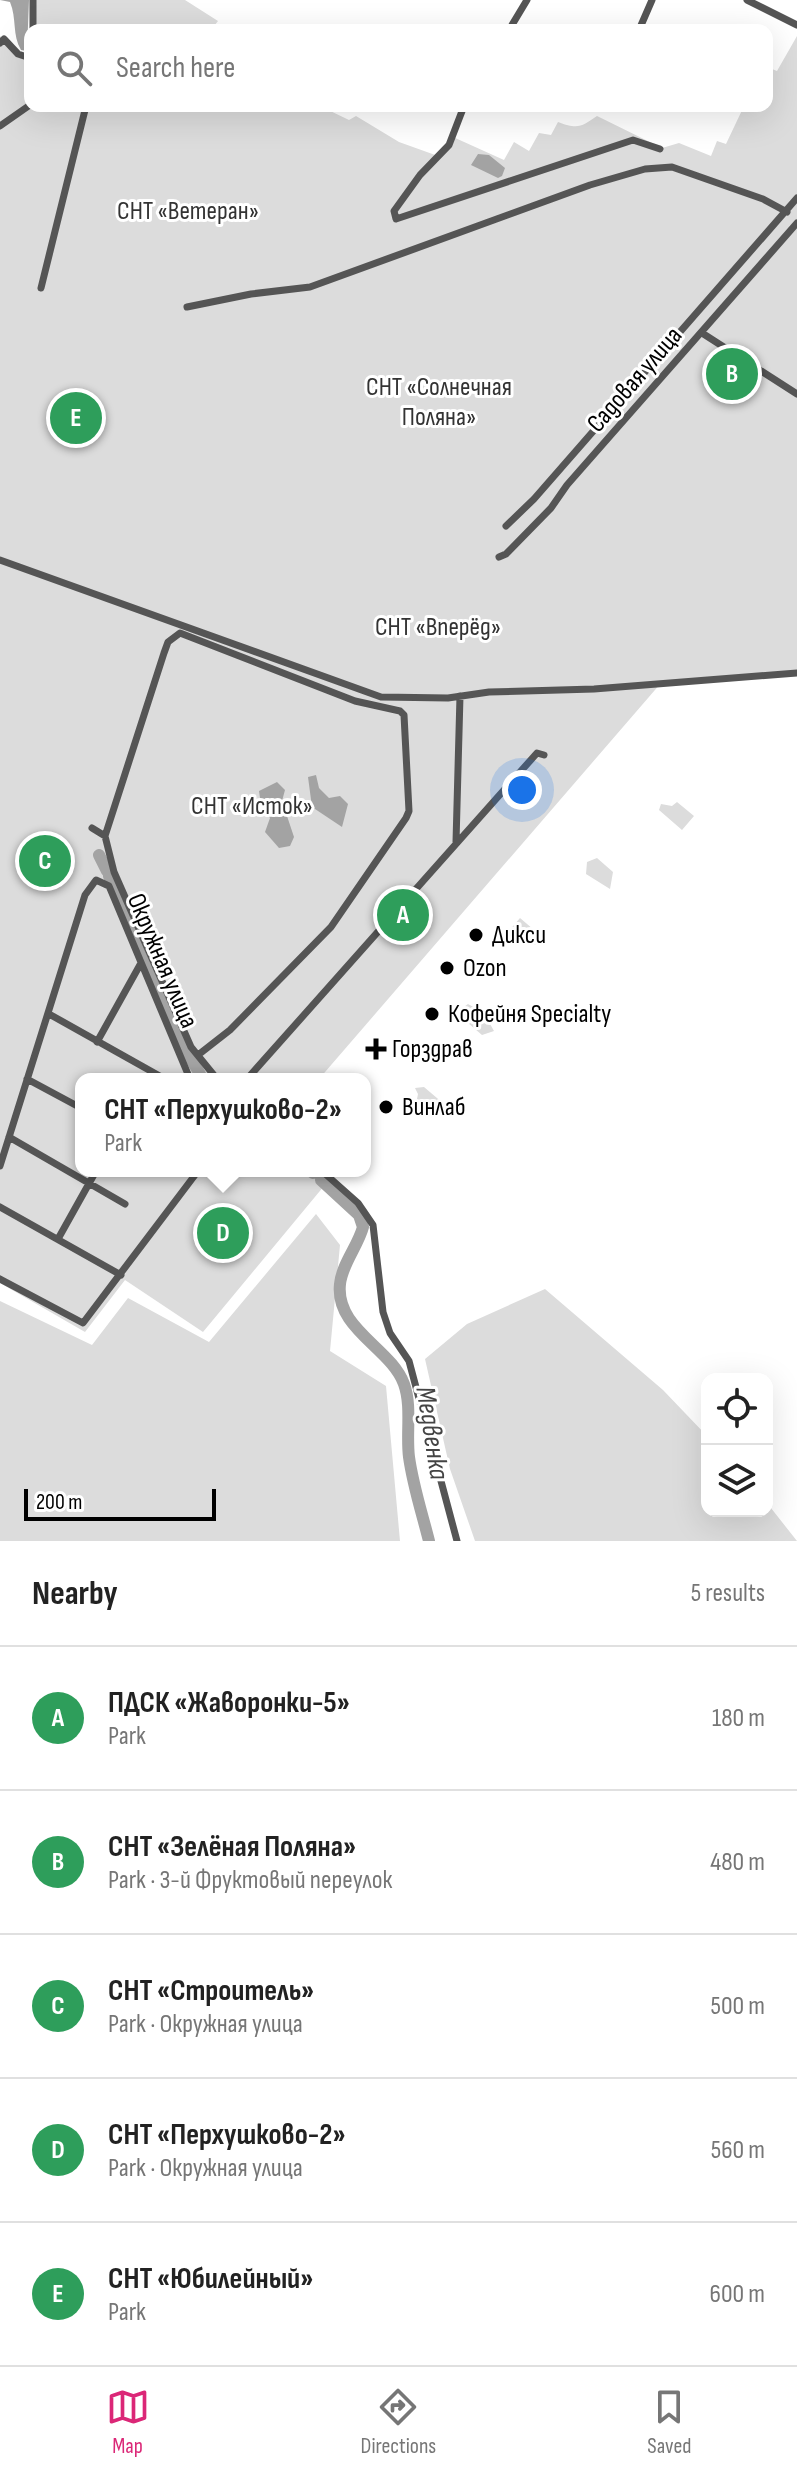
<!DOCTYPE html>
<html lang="en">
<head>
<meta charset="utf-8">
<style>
	:root { --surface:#fff; --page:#f6f6f6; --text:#222; --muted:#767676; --line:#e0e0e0; --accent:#db2777 }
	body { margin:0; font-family:"Sofia Sans Condensed",sans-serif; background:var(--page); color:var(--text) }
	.controls { position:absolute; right:24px; bottom:24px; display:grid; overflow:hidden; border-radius:16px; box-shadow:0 8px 32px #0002 }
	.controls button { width:72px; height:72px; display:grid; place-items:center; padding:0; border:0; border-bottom:2px solid var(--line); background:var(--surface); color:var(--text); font:40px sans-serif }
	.scale { position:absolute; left:24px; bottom:20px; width:192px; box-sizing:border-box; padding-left:8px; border:4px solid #000; border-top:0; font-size:22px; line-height:28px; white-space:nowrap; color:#000; -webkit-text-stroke:6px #fff; paint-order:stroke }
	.you { position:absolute; left:522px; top:790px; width:28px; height:28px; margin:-20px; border:6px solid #fff; border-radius:50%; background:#1a73e8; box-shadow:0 0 0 12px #1a73e833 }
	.badge { display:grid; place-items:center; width:52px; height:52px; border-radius:50%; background:var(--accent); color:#fff; font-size:26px; font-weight:700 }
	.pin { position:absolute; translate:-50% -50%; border:4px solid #fff; box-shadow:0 2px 8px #0006 }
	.popup { position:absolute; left:75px; top:1073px; width:296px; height:104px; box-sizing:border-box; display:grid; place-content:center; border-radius:16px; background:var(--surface); filter:drop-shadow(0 2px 6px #0005); font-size:26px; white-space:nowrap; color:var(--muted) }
	.popup b { font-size:30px; color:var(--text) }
	.popup::after { content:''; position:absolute; left:50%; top:100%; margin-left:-16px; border:16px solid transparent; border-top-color:var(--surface) }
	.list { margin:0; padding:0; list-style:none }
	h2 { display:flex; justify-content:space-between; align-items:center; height:104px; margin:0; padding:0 32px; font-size:34px }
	h2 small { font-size:26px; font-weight:400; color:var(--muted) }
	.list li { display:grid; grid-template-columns:52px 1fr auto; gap:24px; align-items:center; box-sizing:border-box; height:144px; padding:0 32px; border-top:2px solid var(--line) }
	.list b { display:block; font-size:30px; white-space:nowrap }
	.list p { margin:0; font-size:26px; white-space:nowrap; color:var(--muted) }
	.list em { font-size:26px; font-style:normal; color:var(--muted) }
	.icon { flex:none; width:44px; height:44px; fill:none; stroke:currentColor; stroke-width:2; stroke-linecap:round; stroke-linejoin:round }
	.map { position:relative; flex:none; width:797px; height:1541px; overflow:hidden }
	.search { position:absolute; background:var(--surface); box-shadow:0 8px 32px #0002; left:24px; right:24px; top:24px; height:88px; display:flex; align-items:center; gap:20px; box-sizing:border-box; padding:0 28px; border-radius:16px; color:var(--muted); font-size:30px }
	.sheet { height:824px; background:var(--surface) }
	nav { display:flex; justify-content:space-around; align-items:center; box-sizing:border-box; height:112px; border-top:2px solid var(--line); background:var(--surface); font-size:22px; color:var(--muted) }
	nav a { display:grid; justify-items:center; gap:4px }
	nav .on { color:var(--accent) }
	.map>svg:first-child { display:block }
	.green { fill:#dcdcdc }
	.water { fill:#a3a3a3 }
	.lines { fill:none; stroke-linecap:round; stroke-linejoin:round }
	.river { stroke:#a3a3a3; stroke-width:12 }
	.minor { stroke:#555; stroke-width:7 }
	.poi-dot { fill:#000; stroke:#fff; stroke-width:3 }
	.labels { text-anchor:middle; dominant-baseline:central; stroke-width:6; stroke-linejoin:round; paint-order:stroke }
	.park-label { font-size:26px; fill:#333; stroke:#fff }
	.street-label { font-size:26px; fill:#000; stroke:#fff }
	.poi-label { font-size:26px; fill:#000; stroke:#fff; text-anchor:start }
	.water-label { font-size:28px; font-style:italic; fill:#444; stroke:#fff }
</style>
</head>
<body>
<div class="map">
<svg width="797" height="1541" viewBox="0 0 797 1541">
	<rect width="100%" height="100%" fill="#fff"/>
	<path class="green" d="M33,0H185L218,21L211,30H33Z
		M0,36L18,54L30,58V106H257L266,112L269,106H304L318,112L322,107L349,120L356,116L399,142L438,156L453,137L504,160L514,142L529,151L539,133L551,135L558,122C579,130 582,126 597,116L662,148L679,143L711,156L717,141L726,144L744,106H767V67L777,71L797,36V676L661,683L319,1079H81V1171H308L324,1186L203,1332L125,1280L85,1332L0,1283Z
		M677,802L694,816L682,830L659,810L661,804L672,806Z
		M597,858L613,872L610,889L586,874L587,862Z
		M520,918L540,935V944L524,945L508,932Z
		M468,1004L484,1013L494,1031L482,1035L468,1023V1016L461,1009Z
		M424,1087L444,1104L432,1118L416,1104L418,1094L415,1088Z
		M316,1214L340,1245L330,1351L386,1386L400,1541H0V1301L92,1345L128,1298L209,1342Z
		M545,1289L663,1390L707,1436V1511H767V1503L797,1541H475L450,1469L425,1359L467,1324Z"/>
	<path class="water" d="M0,0H29L27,51L21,50C12,35 17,19 10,2Z
		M478,154L489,155L505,168L502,176L498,178L471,165Z
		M316,775L319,788L329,798L340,796L348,804L342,827L312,807L308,777Z
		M277,782L285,790L282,801L294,837L290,846L279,848L265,832L270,818L261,805L259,791Z"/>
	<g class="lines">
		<path class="river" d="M99,855L107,871
			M109,876L186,1051L200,1074
			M311,1171L313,1173
			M321,1180L359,1215L363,1227C358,1246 342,1264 340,1284C335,1329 391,1348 404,1384C412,1406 406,1434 409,1457C413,1486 422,1513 429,1541"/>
		<path class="minor" d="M33,0V30
			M747,0L797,25
			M509,30L527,0
			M639,30L652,0
			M0,43L4,39L18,54L30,58
			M464,106L449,145L420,175L394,211L396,219L633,140L660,149
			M0,126L30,105
			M41,288L86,106
			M187,307L251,294L310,287L590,185L645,169L672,167L763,199L787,212
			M702,333L797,394
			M506,526L534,499L797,198
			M499,557L506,554L551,508L567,485L797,223
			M0,560L381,697L448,698L489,692L594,689L797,673
			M92,828L105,836
			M456,842L460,696
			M49,1014L165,1079
			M97,1042L141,963
			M198,1055L230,1030L331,927L406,818L409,811L404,715L400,711L355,701L180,633L168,642L164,653L105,836L114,872L191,1047L217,1079
			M27,1079L81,1108
			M247,1079L537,753L544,755
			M9,1137L125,1204
			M0,1166L85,895L96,880L109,886L190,1079
			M322,1171L358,1203L373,1225L383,1312L390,1333L409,1361L457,1541
			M0,1207L121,1275
			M58,1239L96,1171
			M0,1279L83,1323L198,1171"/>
	</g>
	<g class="poi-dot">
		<circle cx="476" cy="935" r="8"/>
		<circle cx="447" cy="968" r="8"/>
		<circle cx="432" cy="1014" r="8"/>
		<path d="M372 1037h8v8h8v8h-8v8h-8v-8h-8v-8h8z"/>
		<circle cx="386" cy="1107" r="8"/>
	</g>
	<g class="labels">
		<g class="park-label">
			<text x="188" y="211">СНТ «Ветеран»</text>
			<text x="439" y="387">СНТ «Солнечная<tspan x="439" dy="30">Поляна»</tspan></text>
			<text x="438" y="627">СНТ «Вперёд»</text>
			<text x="252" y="806">СНТ «Исток»</text>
		</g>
		<g class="street-label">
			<text transform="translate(635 380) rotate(-49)">Садовая улица</text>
			<text transform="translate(162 961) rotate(67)">Окружная улица</text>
		</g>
		<g class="poi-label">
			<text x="492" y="935">Дикси</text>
			<text x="463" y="968">Ozon</text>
			<text x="448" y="1014">Кофейня Specialty</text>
			<text x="392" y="1049">Горздрав</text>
			<text x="402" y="1107">Винлаб</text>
		</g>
		<g class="water-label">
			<text transform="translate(432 1433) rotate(81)">Медвенка</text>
		</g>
	</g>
</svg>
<div class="controls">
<button><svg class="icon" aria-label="locate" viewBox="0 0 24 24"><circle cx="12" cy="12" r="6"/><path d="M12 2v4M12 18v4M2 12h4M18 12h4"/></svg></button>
<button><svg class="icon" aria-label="layers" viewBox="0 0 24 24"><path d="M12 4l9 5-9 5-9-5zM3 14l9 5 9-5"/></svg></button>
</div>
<div class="scale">200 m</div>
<div class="you"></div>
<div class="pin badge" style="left:403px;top:915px;background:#2e9e5b">A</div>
<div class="pin badge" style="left:732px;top:374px;background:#2e9e5b">B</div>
<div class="pin badge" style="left:45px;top:861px;background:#2e9e5b">C</div>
<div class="pin badge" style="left:223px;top:1233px;background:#2e9e5b">D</div>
<div class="popup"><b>СНТ «Перхушково-2»</b>Park</div>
<div class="pin badge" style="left:76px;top:418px;background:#2e9e5b">E</div>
<div class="search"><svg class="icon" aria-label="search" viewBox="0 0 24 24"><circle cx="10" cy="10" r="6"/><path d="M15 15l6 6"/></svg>Search here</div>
</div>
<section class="sheet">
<h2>Nearby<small>5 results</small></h2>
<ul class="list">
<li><span class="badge" style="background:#2e9e5b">A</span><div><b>ПДСК «Жаворонки-5»</b><p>Park</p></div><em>180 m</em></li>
<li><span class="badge" style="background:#2e9e5b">B</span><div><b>СНТ «Зелёная Поляна»</b><p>Park · 3-й Фруктовый переулок</p></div><em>480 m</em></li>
<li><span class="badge" style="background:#2e9e5b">C</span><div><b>СНТ «Строитель»</b><p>Park · Окружная улица</p></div><em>500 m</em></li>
<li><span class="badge" style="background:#2e9e5b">D</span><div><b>СНТ «Перхушково-2»</b><p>Park · Окружная улица</p></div><em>560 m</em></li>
<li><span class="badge" style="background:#2e9e5b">E</span><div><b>СНТ «Юбилейный»</b><p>Park</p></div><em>600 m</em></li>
</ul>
</section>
<nav>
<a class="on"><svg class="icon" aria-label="map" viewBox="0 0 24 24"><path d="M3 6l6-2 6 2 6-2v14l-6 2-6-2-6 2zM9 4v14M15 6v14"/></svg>Map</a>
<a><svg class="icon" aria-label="directions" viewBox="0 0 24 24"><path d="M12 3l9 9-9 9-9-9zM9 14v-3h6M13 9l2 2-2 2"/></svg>Directions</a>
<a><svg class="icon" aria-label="saved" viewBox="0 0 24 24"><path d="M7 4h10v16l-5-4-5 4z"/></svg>Saved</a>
</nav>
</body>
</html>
